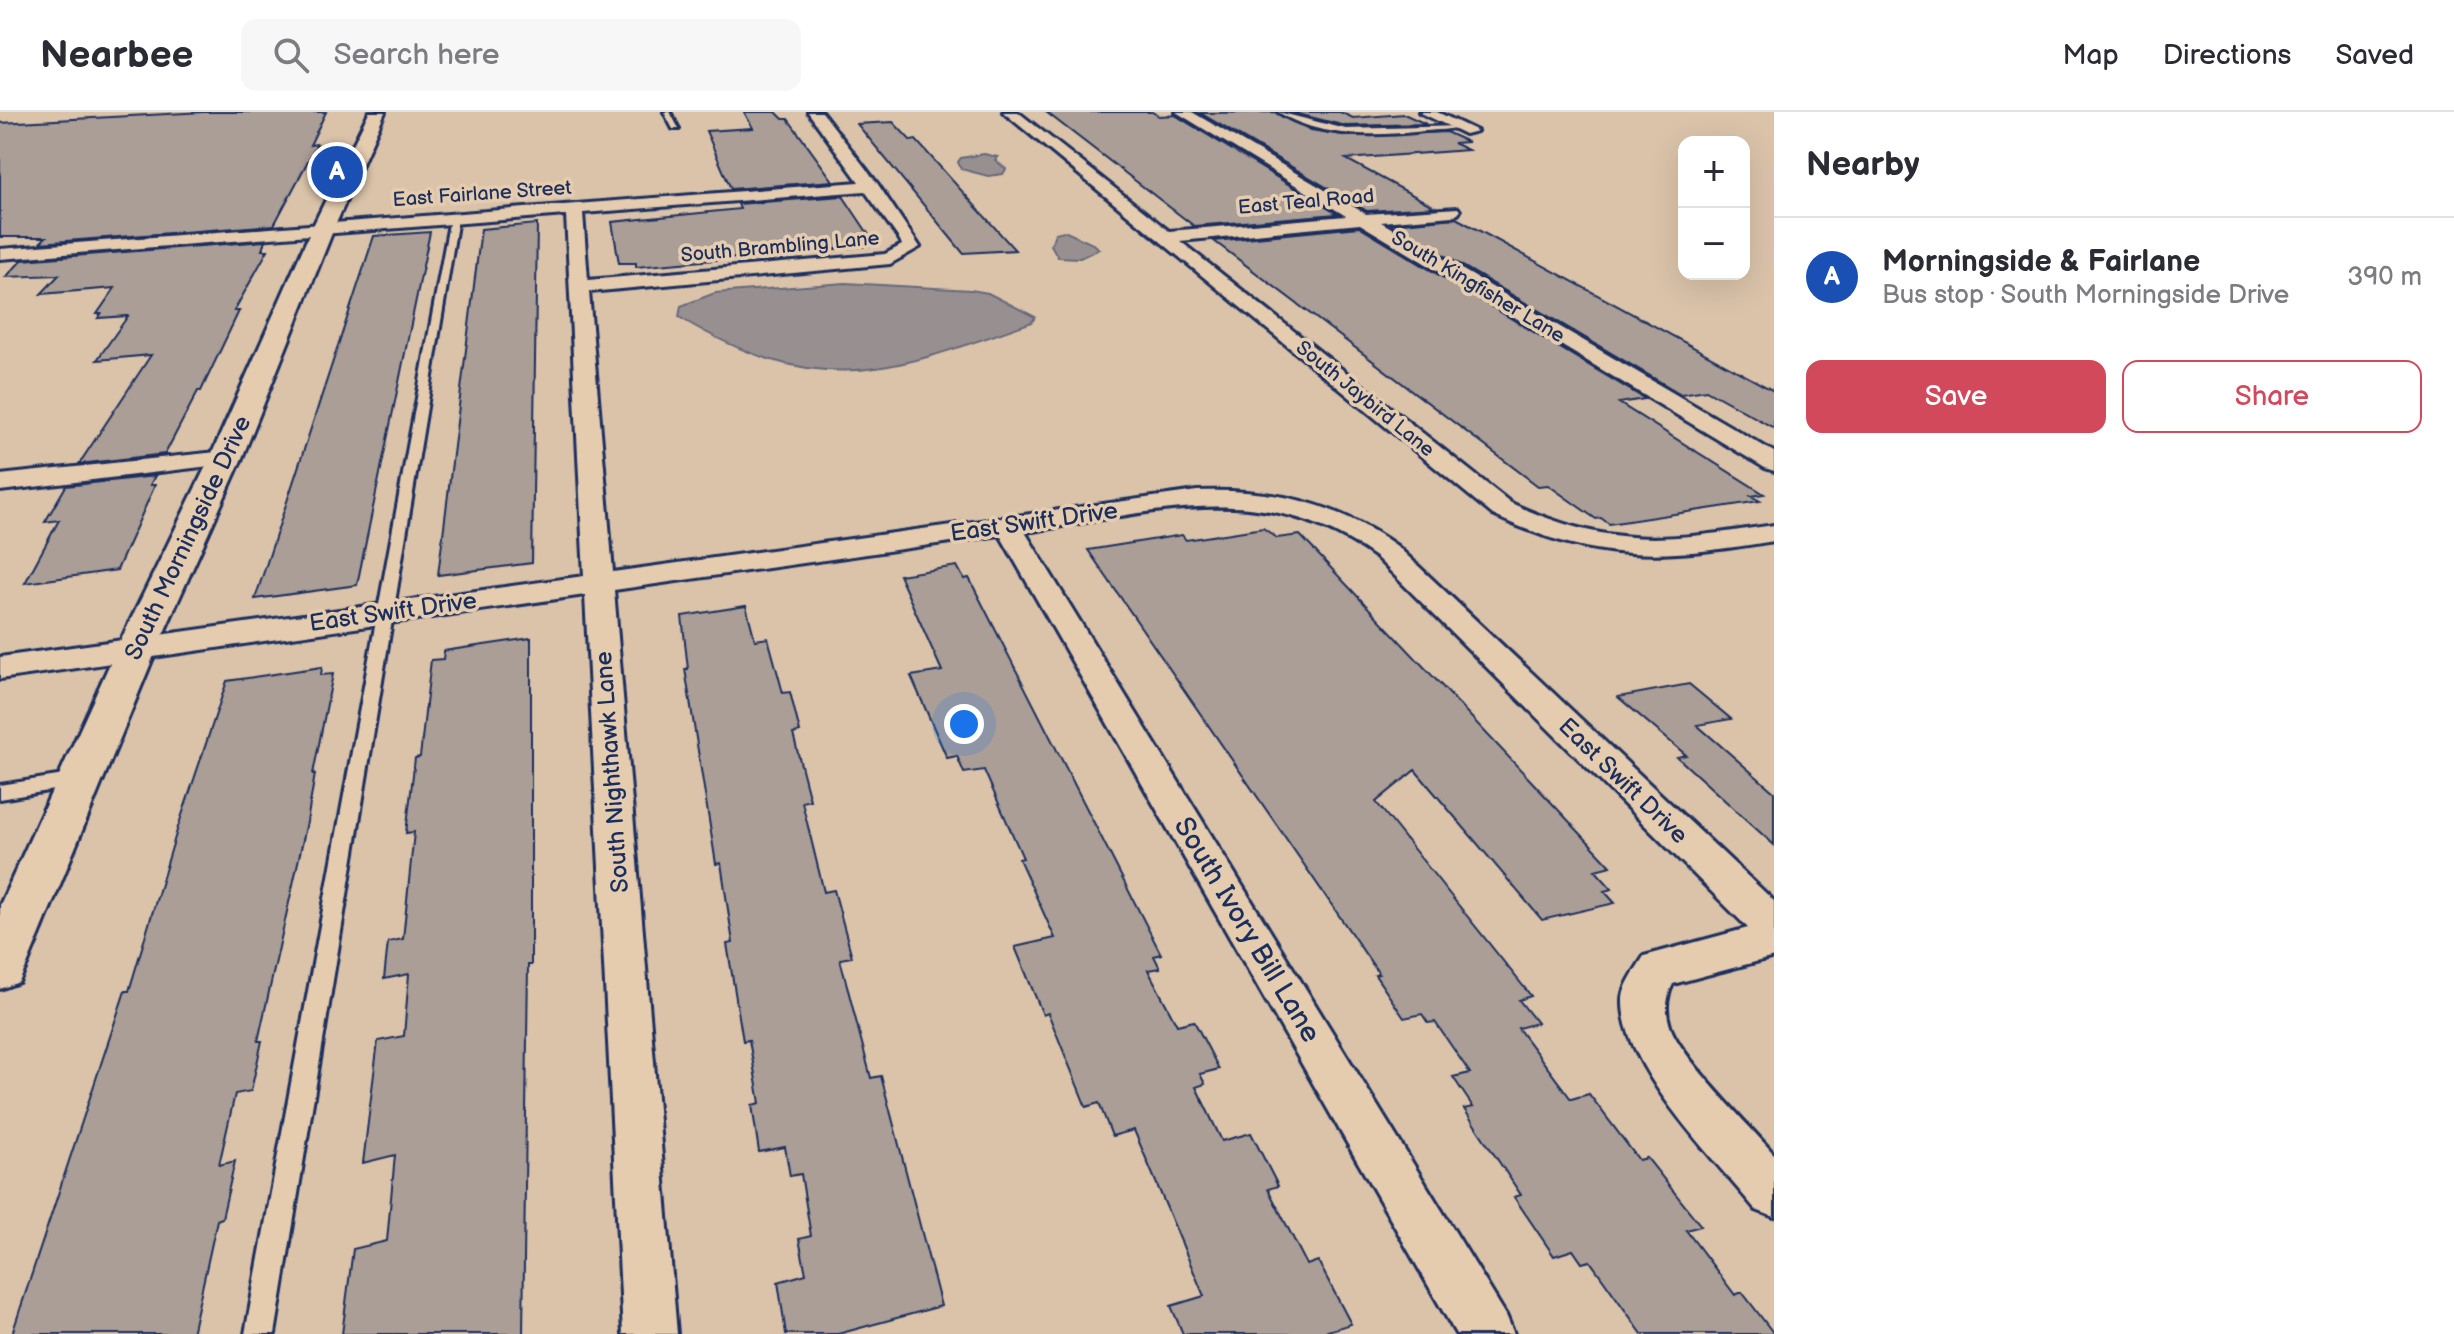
<!DOCTYPE html>
<html lang="en">
<head>
<meta charset="utf-8">
<style>
	:root { --surface:#fff; --page:#f7f7f7; --text:#2b2b33; --muted:#7c7c81; --line:#e1e1e2; --accent:#d1495b }
	body { margin:0; font-family:"Balsamiq Sans",sans-serif; background:var(--page); color:var(--text) }
	.controls { position:absolute; right:24px; top:24px; display:grid; overflow:hidden; border-radius:16px; box-shadow:0 8px 32px #0002 }
	.controls button { width:72px; height:72px; display:grid; place-items:center; padding:0; border:0; border-bottom:2px solid var(--line); background:var(--surface); color:var(--text); font:40px sans-serif }
	.you { position:absolute; left:964px; top:612px; width:28px; height:28px; margin:-20px; border:6px solid #fff; border-radius:50%; background:#1a73e8; box-shadow:0 0 0 12px #1a73e833 }
	.badge { display:grid; place-items:center; width:52px; height:52px; border-radius:50%; background:var(--accent); color:#fff; font-size:26px; font-weight:700 }
	.pin { position:absolute; translate:-50% -50%; border:4px solid #fff; box-shadow:0 2px 8px #0006 }
	.list { margin:0; padding:0; list-style:none }
	h2 { display:flex; justify-content:space-between; align-items:center; height:104px; margin:0; padding:0 32px; font-size:34px }
	h2 small { font-size:26px; font-weight:400; color:var(--muted) }
	.list li { display:grid; grid-template-columns:52px 1fr auto; gap:24px; align-items:center; box-sizing:border-box; height:120px; padding:0 32px; border-top:2px solid var(--line) }
	.list b { display:block; font-size:30px; white-space:nowrap }
	.list p { margin:0; font-size:26px; white-space:nowrap; color:var(--muted) }
	.list em { font-size:26px; font-style:normal; color:var(--muted) }
	.actions { display:flex; gap:16px; padding:24px 32px }
	.actions a { flex:1; padding:18px 0; border:2px solid var(--accent); border-radius:16px; text-align:center; font-size:28px; color:var(--accent) }
	.actions .main { background:var(--accent); color:#fff }
	.icon { flex:none; width:44px; height:44px; fill:none; stroke:currentColor; stroke-width:2; stroke-linecap:round; stroke-linejoin:round }
	.map { position:relative; flex:none; width:1774px; height:1222px; overflow:hidden }
	header { display:flex; align-items:center; gap:48px; box-sizing:border-box; height:112px; padding:0 40px; background:var(--surface); border-bottom:2px solid var(--line) }
	header strong { font-size:38px }
	nav { display:flex; gap:44px; margin-inline-start:auto; font-size:28px }
	.search { width:560px; height:72px; background:var(--page); display:flex; align-items:center; gap:20px; box-sizing:border-box; padding:0 28px; border-radius:16px; color:var(--muted); font-size:30px }
	main { display:flex }
	aside { flex:1; background:var(--surface) }
	.map>svg:first-child { display:block }
	.water { fill:#989090; stroke:#66697c; stroke-width:2 }
	.building { fill:#aa9e96; stroke:#1b2f5e; stroke-width:2 }
	.lines { fill:none; stroke-linecap:round; stroke-linejoin:round }
	.lane-casing { stroke:#1b2f5e; stroke-width:6 }
	.street-casing { stroke:#1b2f5e; stroke-width:6 }
	.secondary-casing { stroke:#1b2f5e; stroke-width:6 }
	.lane { fill:#e6ccae; fill-rule:evenodd }
	.street { fill:#e6ccae; fill-rule:evenodd }
	.secondary { fill:#e6ccae; fill-rule:evenodd }
	.labels { text-anchor:middle; dominant-baseline:central; stroke-width:7; stroke-linejoin:round; paint-order:stroke }
	.far-street-label { font-size:20px; fill:#1b2f5e; stroke:#e6ccae }
	.street-label { font-size:24px; fill:#1b2f5e; stroke:#e6ccae }
	.near-street-label { font-size:28px; fill:#1b2f5e; stroke:#e6ccae }
</style>
</head>
<body>
<header>
<strong>Nearbee</strong>
<div class="search"><svg class="icon" aria-label="search" viewBox="0 0 24 24"><circle cx="10" cy="10" r="6"/><path d="M15 15l6 6"/></svg>Search here</div>
<nav><a>Map</a><a>Directions</a><a>Saved</a></nav>
</header>
<main>
<div class="map">
<svg width="1774" height="1222" viewBox="0 0 1774 1222">
	<rect width="100%" height="100%" fill="#dac3a9"/>
	<filter id="ink" filterUnits="userSpaceOnUse"><feTurbulence type="fractalNoise" baseFrequency=".0125" numOctaves="2"/><feDisplacementMap in="SourceGraphic" scale="16" xChannelSelector="R" yChannelSelector="G"/><feConvolveMatrix kernelMatrix="1 2 1 2 8 2 1 2 1" color-interpolation-filters="sRGB"/></filter>
	<g filter="url(#ink)">
		<path class="water" d="M984,42L998,45L995,48L1006,57L1003,62L988,64L961,57L958,50L961,46Z
			M1064,119L1095,133L1099,137L1080,146L1058,145L1051,133L1055,121Z
			M845,171L971,178L988,181L1035,205L1032,210C888,261 819,289 679,205L681,194L715,181Z"/>
		<path class="building" d="M204,0H326L310,33L317,32L274,113L40,131L46,125H0V11Z
			M744,0H776L783,7H788L833,69L731,77L706,19L753,16Z
			M1046,0H1152L1159,4L1175,3L1337,102L1194,114Z
			M1275,0L1311,18L1349,24L1446,20L1468,30L1453,31L1468,38L1346,47L1435,95L1367,99L1200,1Z
			M1290,0H1340L1353,6L1404,2L1426,12L1346,14Z
			M893,10L911,29L916,28L1015,138L963,141L857,12Z
			M843,84L873,129H866L869,134L636,155V151H619L612,110L740,97L738,92Z
			M1456,106L1774,279V316L1706,278L1681,282L1391,112Z
			M537,112L532,451L438,463L481,117Z
			M1359,115L1645,287L1619,291L1764,382L1751,384L1760,389L1609,412L1601,406L1596,407L1548,373L1538,374L1214,129Z
			M430,120L357,473L255,487L374,124Z
			M265,129L262,138H268L234,199H239L201,279H198L165,342L79,352L151,243L97,248L128,204L98,206L101,202H97L115,176L41,182L59,163L6,165L22,148Z
			M155,364L150,373H155L117,458L25,471L59,408L45,410L66,374Z
			M1263,416L1277,426L1300,423L1611,754L1595,758L1612,777L1604,779L1615,791L1542,808L1415,658L1376,690L1531,884L1519,888L1537,911L1518,916L1571,987L1589,982L1639,1048L1647,1046L1701,1114L1686,1118L1735,1183L1742,1180L1774,1222H1642L1590,1149L1582,1151L1573,1138L1554,1144L1514,1085L1521,1083L1464,997L1473,995L1453,965L1470,961L1435,910L1428,911L1422,902L1404,906L1375,863L1379,862L1088,438L1182,423L1186,428Z
			M957,454L964,467L969,466L1161,842L1154,844L1160,856L1148,858L1177,913L1194,909L1219,957L1200,962L1205,972L1196,975L1222,1029L1251,1021L1278,1074L1268,1077L1307,1153L1318,1149L1351,1212L1318,1222H1183L1171,1194L1204,1184L1134,1018L1112,1024L1099,991L1086,995L1048,901L1043,903L1015,835L1055,826L1019,747L1023,746L984,658L964,661L957,644L947,646L911,564L942,559L899,463Z
			M746,494L755,528L768,526L783,581L790,580L800,620L793,622L810,688L802,690L824,780L834,778L852,845L840,847L871,966L881,964L941,1194L838,1222H786L778,1170L806,1162L799,1127L811,1124L801,1062L790,1064L785,1035L759,1040L752,993L760,991L749,928L743,929L727,832L733,831L721,751L716,752L685,557H688L682,504Z
			M531,526V853H528L523,1222H342L353,1137L387,1129L395,1043L363,1051L378,929L404,924L409,862L384,867L388,830L403,827L414,720L406,721L415,646L420,645L431,548L443,547L444,539Z
			M322,555L321,563L333,562L313,662H315L307,710L258,929H262L251,979L235,982L219,1053L235,1049L222,1106L217,1108L192,1222H12L125,879H129L178,715L227,569Z
			M1689,572L1731,607L1697,613L1774,680V733L1677,645L1686,643L1618,585Z"/>
		<g class="lines">
			<defs>
				<path id="lane" d="M664,0H670L679,17H673Z
					M1278,0L1346,17L1462,14C1451,18 1437,18 1425,19C1377,24 1320,27 1278,0Z
					M454,103L458,106L275,1222H245L450,106Z
					M77,661L84,663L87,668L84,673L0,687V673Z"/>
				<path id="street" d="M808,0H822L877,71L920,135L890,152L589,180L613,460L1197,379C1271,376 1337,391 1397,434L1774,789V845L1673,872C1666,885 1665,899 1670,914C1680,945 1750,1014 1774,1042V1105L1756,1098C1715,1047 1621,954 1623,888C1623,874 1637,856 1644,844L1748,816L1377,446C1264,363 1153,401 1025,420L1506,1203L1514,1222H1456L1000,423L614,478L677,1222H623L585,483L0,567V545L584,464L566,103L0,147V137L859,70ZM865,79L900,128L902,133L885,142L588,168L583,101Z
					M1003,0H1018L1169,119L1346,104L1176,0H1192L1366,102L1458,96L1460,99L1458,102L1452,104L1381,110L1774,340V359L1765,356L1360,112L1180,129L1511,391C1613,438 1667,429 1774,413V429C1663,447 1597,452 1493,403Z
					M1419,0H1437L1477,19L1465,22Z
					M226,339L235,341L238,346L235,351L0,379V363Z"/>
				<path id="secondary" d="M369,0H385L334,116L242,346L157,536L27,853L19,870L0,877V793L117,536L210,346L312,116Z"/>
			</defs>
			<use href="#lane" class="lane-casing"/>
			<use href="#street" class="street-casing"/>
			<use href="#secondary" class="secondary-casing"/>
			<use href="#lane" class="lane"/>
			<use href="#street" class="street"/>
			<use href="#secondary" class="secondary"/>
		</g>
	</g>
	<g class="labels">
		<g class="far-street-label">
			<text transform="translate(482 82) rotate(-4)">East Fairlane Street</text>
			<text transform="translate(1306 90) rotate(-5)">East Teal Road</text>
			<text transform="translate(780 135) rotate(-5)">South Brambling Lane</text>
			<text transform="translate(1478 175) rotate(31)">South Kingfisher Lane</text>
			<text transform="translate(1365 287) rotate(39)">South Jaybird Lane</text>
		</g>
		<g class="street-label">
			<text transform="translate(1034 410) rotate(-8)">East Swift Drive</text>
			<text transform="translate(188 426) rotate(-65)">South Morningside Drive</text>
			<text transform="translate(393 500) rotate(-8)">East Swift Drive</text>
			<text transform="translate(612 660) rotate(-94)">South Nighthawk Lane</text>
			<text transform="translate(1623 669) rotate(44)">East Swift Drive</text>
		</g>
		<g class="near-street-label">
			<text transform="translate(1247 818) rotate(59)">South Ivory Bill Lane</text>
		</g>
	</g>
</svg>
<div class="controls">
<button>+</button>
<button>−</button>
</div>
<div class="you"></div>
<div class="pin badge" style="left:337px;top:60px;background:#1a4fb4">A</div>
</div>
<aside>
<h2>Nearby<small></small></h2>
<ul class="list">
<li><span class="badge" style="background:#1a4fb4">A</span><div><b>Morningside &amp; Fairlane</b><p>Bus stop · South Morningside Drive</p></div><em>390 m</em></li>
</ul>
<div class="actions"><a class="main">Save</a><a>Share</a></div>
</aside>
</main>
</body>
</html>
